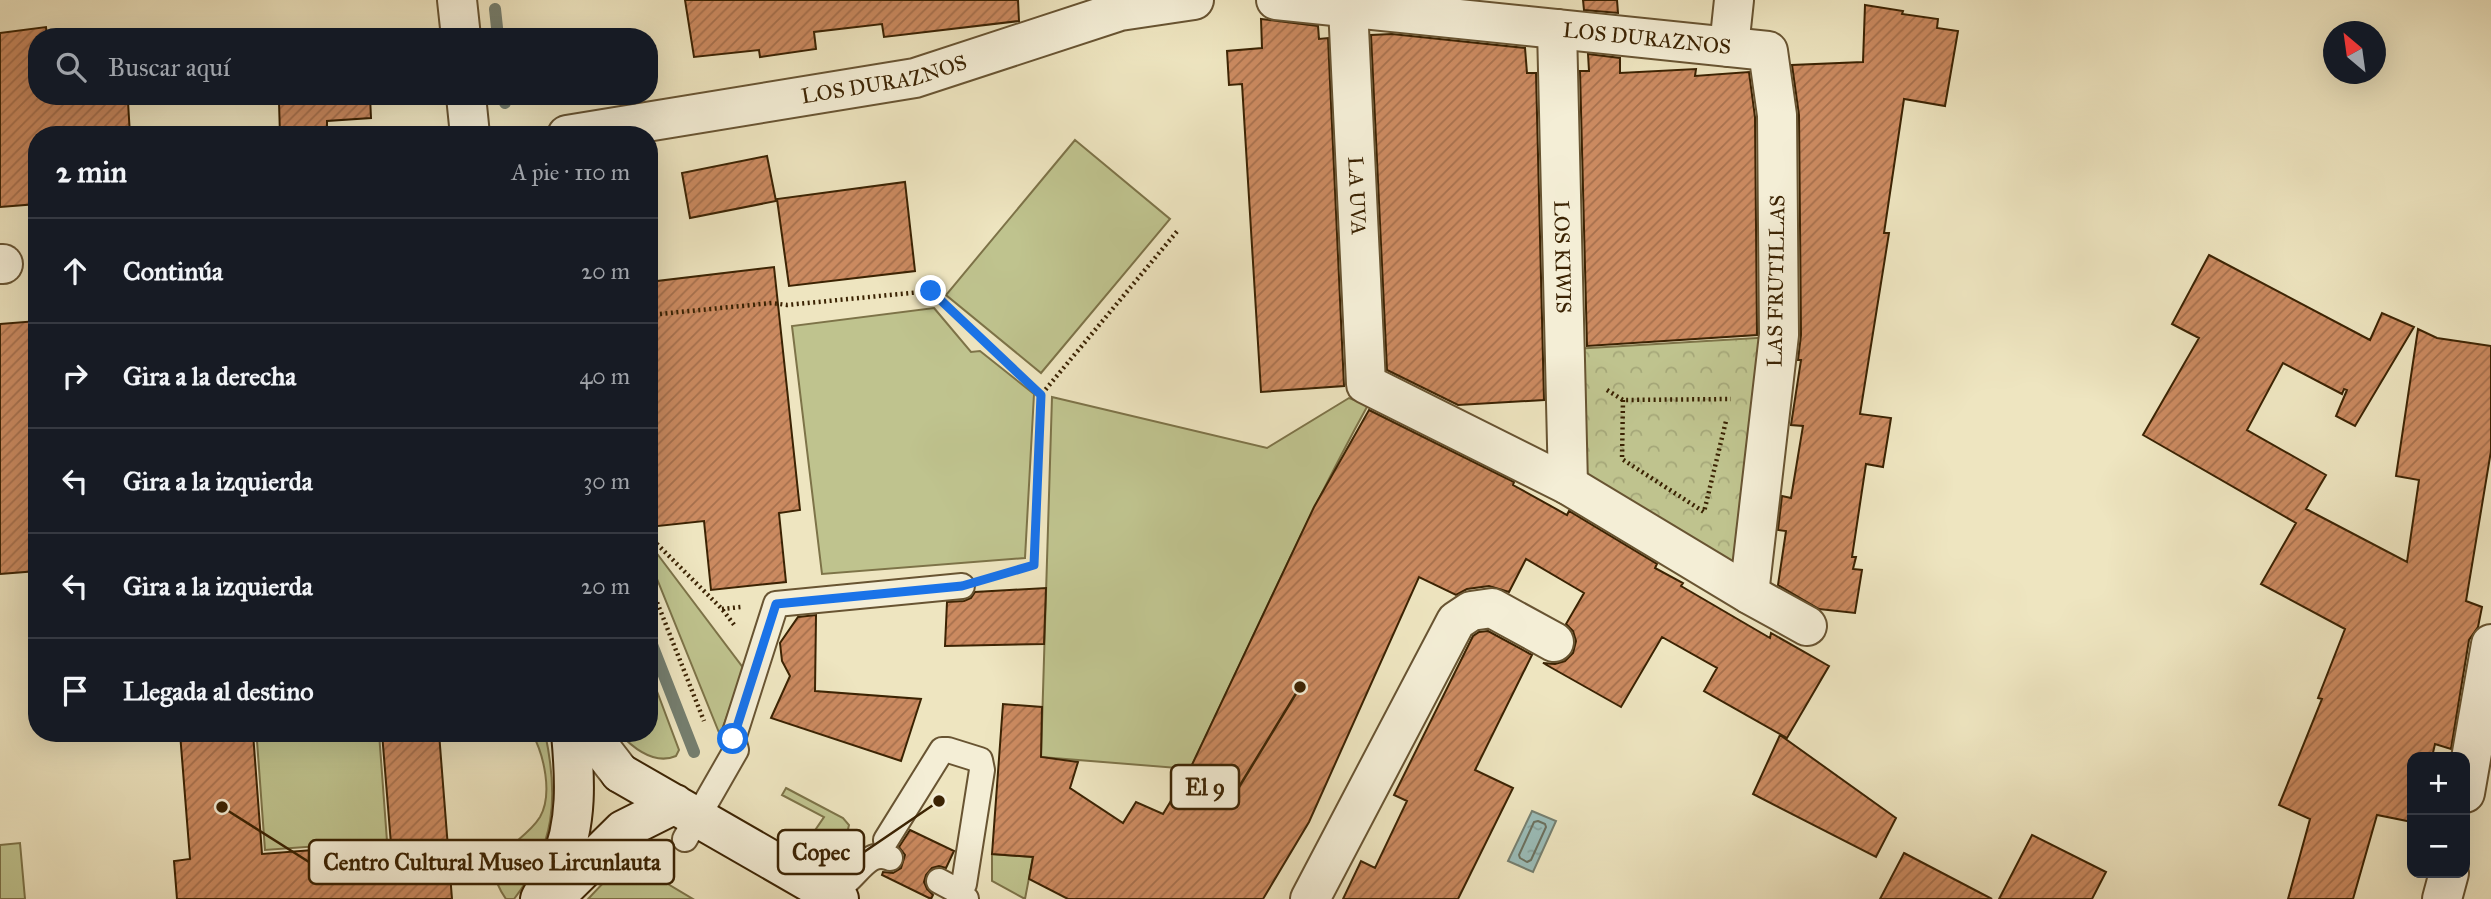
<!DOCTYPE html>
<html lang="es">
<head>
<meta charset="utf-8">
<style>
	:root { --surface:#171b24; --page:#20242c; --text:#f1f3f6; --muted:#9ea1a6; --line:#363941 }
	body { margin:0; font-family:"IM FELL Great Primer",serif; background:var(--page); color:var(--text) }
	.controls { position:absolute; right:21px; bottom:21px; display:grid; overflow:hidden; border-radius:14px; box-shadow:0 7px 28px #0002 }
	.controls button { width:63px; height:63px; display:grid; place-items:center; padding:0; border:0; border-bottom:2px solid var(--line); background:var(--surface); color:var(--text); font:35px sans-serif }
	.compass { position:absolute; left:2323px; top:21px; width:63px; height:63px; border-radius:50%; background:var(--surface); box-shadow:0 7px 28px #0002; rotate:331deg }
	.stop { position:absolute; width:21px; height:21px; margin:-16px; border:5px solid #1a73e8; border-radius:50%; background:#fff }
	.stop.end { background:#1a73e8; border-color:#fff; box-shadow:0 2px 7px #0008 }
	.list { margin:0; padding:0; list-style:none }
	h2 { display:flex; justify-content:space-between; align-items:center; height:91px; margin:0; padding:0 28px; font-size:30px }
	h2 small { font-size:23px; font-weight:400; color:var(--muted) }
	.list li { display:grid; grid-template-columns:46px 1fr auto; gap:21px; align-items:center; box-sizing:border-box; height:105px; padding:0 28px; border-top:2px solid var(--line) }
	.list b { display:block; font-size:26px; white-space:nowrap }
	.list em { font-size:23px; font-style:normal; color:var(--muted) }
	.icon { flex:none; width:38px; height:38px; fill:none; stroke:currentColor; stroke-width:2; stroke-linecap:round; stroke-linejoin:round }
	.map { position:relative; flex:none; width:2491px; height:899px; overflow:hidden }
	.search { position:absolute; background:var(--surface); box-shadow:0 7px 28px #0002; left:28px; top:28px; width:630px; height:77px; display:flex; align-items:center; gap:18px; box-sizing:border-box; padding:0 24px; border-radius:28px; color:var(--muted); font-size:26px }
	.panel { position:absolute; background:var(--surface); box-shadow:0 7px 28px #0002; left:28px; top:126px; width:630px; height:616px; border-radius:28px }
	.map>svg:first-child { display:block }
	.green { fill:#bfc38e; stroke:#7d7348; stroke-width:2 }
	.park { fill:url(#park-crowns); stroke:#7d7348; stroke-width:2 }
	.water { fill:url(#water-ripples); stroke:#757f70; stroke-width:2 }
	.lines { fill:none; stroke-linecap:round; stroke-linejoin:round }
	.shore { stroke:#6b705e; stroke-width:2 }
	.stream { stroke:#757f70; stroke-width:12 }
	.building { fill:url(#building-hatch); stroke:#3b2303; stroke-width:2 }
	.service-casing { stroke:#685432; stroke-width:28 }
	.minor-casing { stroke:#685432; stroke-width:42 }
	.tertiary-casing { stroke:#685432; stroke-width:42 }
	.secondary-casing { stroke:#3b2303; stroke-width:42 }
	.path { stroke:#3b2303; stroke-width:4.5; stroke-dasharray:2 3.5; stroke-linecap:butt }
	.service { stroke:#f4eed6; stroke-width:24 }
	.minor { stroke:#f4eed6; stroke-width:38 }
	.tertiary { stroke:#f4eed6; stroke-width:38 }
	.secondary { stroke:#f4eed6; stroke-width:38 }
	.route { stroke:#1a73e8; stroke-width:9 }
	.labels { text-anchor:middle; dominant-baseline:central; stroke-width:5; stroke-linejoin:round; paint-order:stroke }
	.street-label { font-size:21px; fill:#3b2303; stroke:#f4eed6 }
	.leader { fill:none; stroke:#3b2303; stroke-width:2.5 }
	.callout-dot { fill:#3b2303; stroke:#f4eed6; stroke-width:2.5 }
	.callout { fill:#f4eed6; stroke:#3b2303; stroke-width:2.5 }
	.callout-label { font-size:23px; text-anchor:middle; font-weight:bold; fill:#3b2303 }
</style>
</head>
<body>
<div class="map">
<svg width="2491" height="899" viewBox="0 0 2491 899">
	<defs>
		<pattern id="park-crowns" width="20" height="18" patternUnits="userSpaceOnUse" patternTransform="scale(1.75)"><rect width="20" height="18" fill="#bfc38e"/><path d="M2 6a3 3 0 1 1 6 0M12 15a3 3 0 1 1 6 0" fill="none" stroke="#a5a779"/></pattern>
		<pattern id="water-ripples" width="26" height="14" patternUnits="userSpaceOnUse" patternTransform="scale(1.75)"><rect width="26" height="14" fill="#9bbdb9"/><path d="M2 4q2-2 4 0t4 0M15 11q2-2 4 0t4 0" fill="none" stroke="#86a29d"/></pattern>
		<pattern id="building-hatch" width="6" height="6" patternUnits="userSpaceOnUse" patternTransform="scale(1.75)"><rect width="6" height="6" fill="#cb8a60"/><path d="M-1 1l2-2M0 6l6-6M5 7l2-2" fill="none" stroke="#a6704d"/></pattern>
	</defs>
	<rect width="100%" height="100%" fill="#eee5c0"/>
	<filter id="stains"><feTurbulence type="fractalNoise" baseFrequency=".00286" numOctaves="4"/><feColorMatrix values="0 0 0 0 .2 0 0 0 0 .09 0 0 0 0 .02 0 0 0 .5 -.17"/></filter>
	<radialGradient id="worn" r=".72"><stop offset=".6" stop-color="#630" stop-opacity="0"/><stop offset="1" stop-color="#630" stop-opacity=".3"/></radialGradient>
	<path class="green" d="M1075,140L1170,219L1041,373L946,295Z
		M934,308L971,352L980,351L1034,394L1025,558L822,574L792,326Z
		M1052,397L1267,448L1349,398L1368,405C1303,523 1249,647 1190,769L1041,757Z
		M649,543L744,669L720,735L649,559Z
		M649,670L679,750L676,756C655,765 634,749 619,733H649Z
		M360,733H379L387,841L265,850L257,741Z
		M532,733H545C559,798 555,846 514,899H506C474,854 521,848 540,817C553,794 544,755 532,733Z
		M786,788L843,818L849,825C847,839 837,845 824,850L807,842L824,817L782,795Z
		M20,843L25,899H0V845Z
		M992,854L1033,857L1025,899L992,881Z
		M626,859L693,899H588Z"/>
	<path class="park" d="M1773,337L1736,566L1597,494L1580,462L1573,349Z"/>
	<path class="water" d="M1532,811L1556,821L1533,872L1508,861Z"/>
	<g class="lines">
		<path class="shore" d="M1538,821L1545,824L1546,827L1531,860L1527,862L1520,858L1519,855L1534,822Z"/>
		<path class="stream" d="M495,9L498,37
			M504,96L505,103
			M649,637L694,752"/>
	</g>
	<path class="building" d="M685,0H1018L1019,21L884,37L882,24L814,32L816,49L760,57L759,50L694,57Z
		M1583,0H1617L1618,13L1584,10Z
		M1865,5L1903,11L1902,14L1938,19L1937,28L1958,31L1945,106L1904,99L1884,233H1889L1860,414L1891,418L1883,467L1866,464L1852,557H1856L1853,569L1862,570L1855,613L1819,609L1778,585L1786,531L1778,530L1782,496L1791,498L1803,426L1791,425L1801,360H1798L1801,335L1799,115L1792,65L1863,62Z
		M1261,19L1318,26L1319,39L1328,38L1344,386L1261,392L1242,84L1229,85L1227,51L1262,48Z
		M46,27L47,37H37V96H370L371,118L327,121V133L280,135L279,102L229,104V99L128,102L130,135H37V204L0,207V33Z
		M368,30V37H199L277,35Z
		M1392,34L1525,48L1527,73H1536L1544,400L1458,405L1387,370L1371,35Z
		M1588,54L1620,58V73L1696,69L1695,76L1749,72L1755,117L1757,335L1587,346L1580,71H1589Z
		M767,156L776,201L690,218L682,173Z
		M905,182L915,271L789,286L777,199Z
		M2209,255L2370,340L2382,313L2414,327L2355,426L2336,416L2347,390L2344,389L2342,394L2283,363L2247,430L2326,475L2306,509L2407,562L2419,480L2396,476L2418,329L2437,338L2491,346V451L2466,601L2482,607L2478,627L2469,640L2451,749L2435,744L2432,757H2412V822L2377,815L2353,899H2288L2310,819L2279,805L2322,699L2318,698L2345,629L2261,584L2296,523L2143,435L2199,338L2172,324Z
		M774,267L800,510L779,513L786,582L711,590L704,521L649,527V282Z
		M37,321V571L0,574V324Z
		M1369,410L1514,482L1513,485L1567,515L1569,511L1657,564L1655,568L1683,583L1681,586L1770,638L1771,633L1829,666L1787,738L1704,691L1717,668L1662,637L1621,707L1543,663L1555,664L1565,661L1573,653L1576,641L1573,631L1566,624L1584,593L1526,559L1509,592L1489,586L1467,589L1456,595L1419,577L1309,822L1263,899H1068L1029,879L1033,857L992,854L1003,704L1042,707L1041,757L1078,762L1070,788L1123,823L1136,802L1163,814L1190,769L1314,507Z
		M1046,588L1044,644L945,646L947,602L964,601L971,598L975,592Z
		M816,615L815,691L921,699L901,761L771,718L790,676L782,661L780,643L798,617Z
		M1488,631L1532,655L1475,770L1513,788L1458,899H1343L1361,861L1375,868L1407,801L1394,795L1473,636L1479,632Z
		M180,733H253L262,854L391,844L382,733H439L452,899H177L174,861L190,859Z
		M1780,735L1896,818L1876,857L1753,794Z
		M910,830L954,851L946,868L939,866L932,868L926,875L924,882L927,889L933,895L931,899L882,875L883,872L893,873L901,868L905,855L899,847Z
		M2032,835L2106,872L2092,899H1999Z
		M1904,853L1992,899H1880Z"/>
	<g class="lines">
		<defs>
			<path id="service" d="M685,839L736,750L733,739L776,604L962,586
				M886,840L942,750H948L980,760L982,770L964,884
				M939,881L956,890L966,899
				M826,892C833,889 840,886 847,881C860,870 871,849 890,858"/>
			<g id="minor">
				<path id="s1" d="M1276,0L1768,51L1777,115L1779,335L1749,594"/>
				<path id="s2" d="M1348,7L1366,384L1568,485L1749,594L1807,626"/>
				<path id="s3" d="M1557,29L1568,485"/>
				<path d="M1729,47L1734,0"/>
				<path id="s4" d="M567,135L915,78L1120,11L1194,0"/>
				<path d="M0,264H3"/>
				<path d="M2465,793L2491,644"/>
				<path d="M1310,899L1456,621L1471,611L1492,608L1554,642"/>
				<path d="M2442,899L2449,873"/>
			</g>
			<path id="tertiary" d="M457,0L461,37
				M466,96L470,135
				M589,733L620,773"/>
			<path id="secondary" d="M620,773L839,899
				M540,899C546,888 553,877 559,865C578,824 575,777 571,733
				M553,899L623,830L675,804"/>
		</defs>
		<use href="#service" class="service-casing"/>
		<use href="#minor" class="minor-casing"/>
		<use href="#tertiary" class="tertiary-casing"/>
		<use href="#secondary" class="secondary-casing"/>
		<path class="path" d="M649,315L772,303L787,305L931,291L1041,395
			M1607,390L1623,400L1731,399
			M1623,400L1622,459L1704,512L1726,421
			M649,536L722,609L735,626
			M993,577L1034,565L1041,395L1179,229
			M649,582L704,721
			M722,609L741,607"/>
		<use href="#service" class="service"/>
		<use href="#minor" class="minor"/>
		<use href="#tertiary" class="tertiary"/>
		<use href="#secondary" class="secondary"/>
	</g>
	<g class="lines">
		<path class="route" d="M733,739L776,604L962,586L1034,565L1041,395L931,291"/>
	</g>
	<g class="labels">
		<g class="street-label">
			<text stroke="none"><textPath href="#s1" startOffset="373">LOS DURAZNOS</textPath></text>
			<text stroke="none"><textPath href="#s4" startOffset="322">LOS DURAZNOS</textPath></text>
			<text stroke="none"><textPath href="#s2" startOffset="189">LA UVA</textPath></text>
			<text stroke="none"><textPath href="#s3" startOffset="228">LOS KIWIS</textPath></text>
			<text transform="translate(1776 281) rotate(-89)">LAS FRUTILLAS</text>
		</g>
	</g>
	<path class="leader" d="M1300 687L1239 787M939 801L864 852M222 807L309 862"/>
	<g class="callout-dot">
		<circle cx="1300" cy="687" r="7"/>
		<circle cx="939" cy="801" r="7"/>
		<circle cx="222" cy="807" r="7"/>
	</g>
	<g class="callout">
		<rect x="1171" y="765" width="68" height="44" rx="7"/>
		<rect x="778" y="830" width="86" height="44" rx="7"/>
		<rect x="309" y="840" width="365" height="44" rx="7"/>
	</g>
	<g class="callout-label">
		<text x="1205" y="795">El 9</text>
		<text x="821" y="860">Copec</text>
		<text x="492" y="870">Centro Cultural Museo Lircunlauta</text>
	</g>
	<rect width="100%" height="100%" filter="url(#stains)"/>
	<rect width="100%" height="100%" fill="url(#worn)"/>
</svg>
<div class="controls">
<button>+</button>
<button>−</button>
</div>
<svg class="compass" viewBox="-18 -18 36 36"><path d="M0-13l5 13h-10z" fill="#e53935"/><path d="M0 13l5-13h-10z" fill="#9ea1a6"/></svg>
<div class="stop" style="left:733px;top:739px"></div>
<div class="stop end" style="left:931px;top:291px"></div>
<div class="search"><svg class="icon" aria-label="search" viewBox="0 0 24 24"><circle cx="10" cy="10" r="6"/><path d="M15 15l6 6"/></svg>Buscar aquí</div>
<section class="panel">
<h2>2 min<small>A pie · 110 m</small></h2>
<ul class="list">
<li><svg class="icon" aria-label="ahead" viewBox="0 0 24 24"><path d="M12 20V5M6 11l6-6 6 6"/></svg><div><b>Continúa</b></div><em>20 m</em></li>
<li><svg class="icon" aria-label="right" viewBox="0 0 24 24"><path d="M7 20v-9h11M14 6l5 5-5 5"/></svg><div><b>Gira a la derecha</b></div><em>40 m</em></li>
<li><svg class="icon" aria-label="left" viewBox="0 0 24 24"><path d="M17 20v-9H6M10 6l-5 5 5 5"/></svg><div><b>Gira a la izquierda</b></div><em>30 m</em></li>
<li><svg class="icon" aria-label="left" viewBox="0 0 24 24"><path d="M17 20v-9H6M10 6l-5 5 5 5"/></svg><div><b>Gira a la izquierda</b></div><em>20 m</em></li>
<li><svg class="icon" aria-label="arrive" viewBox="0 0 24 24"><path d="M6 21V4h12l-3 4 3 4H6"/></svg><div><b>Llegada al destino</b></div></li>
</ul>
</section>
</div>
</body>
</html>
